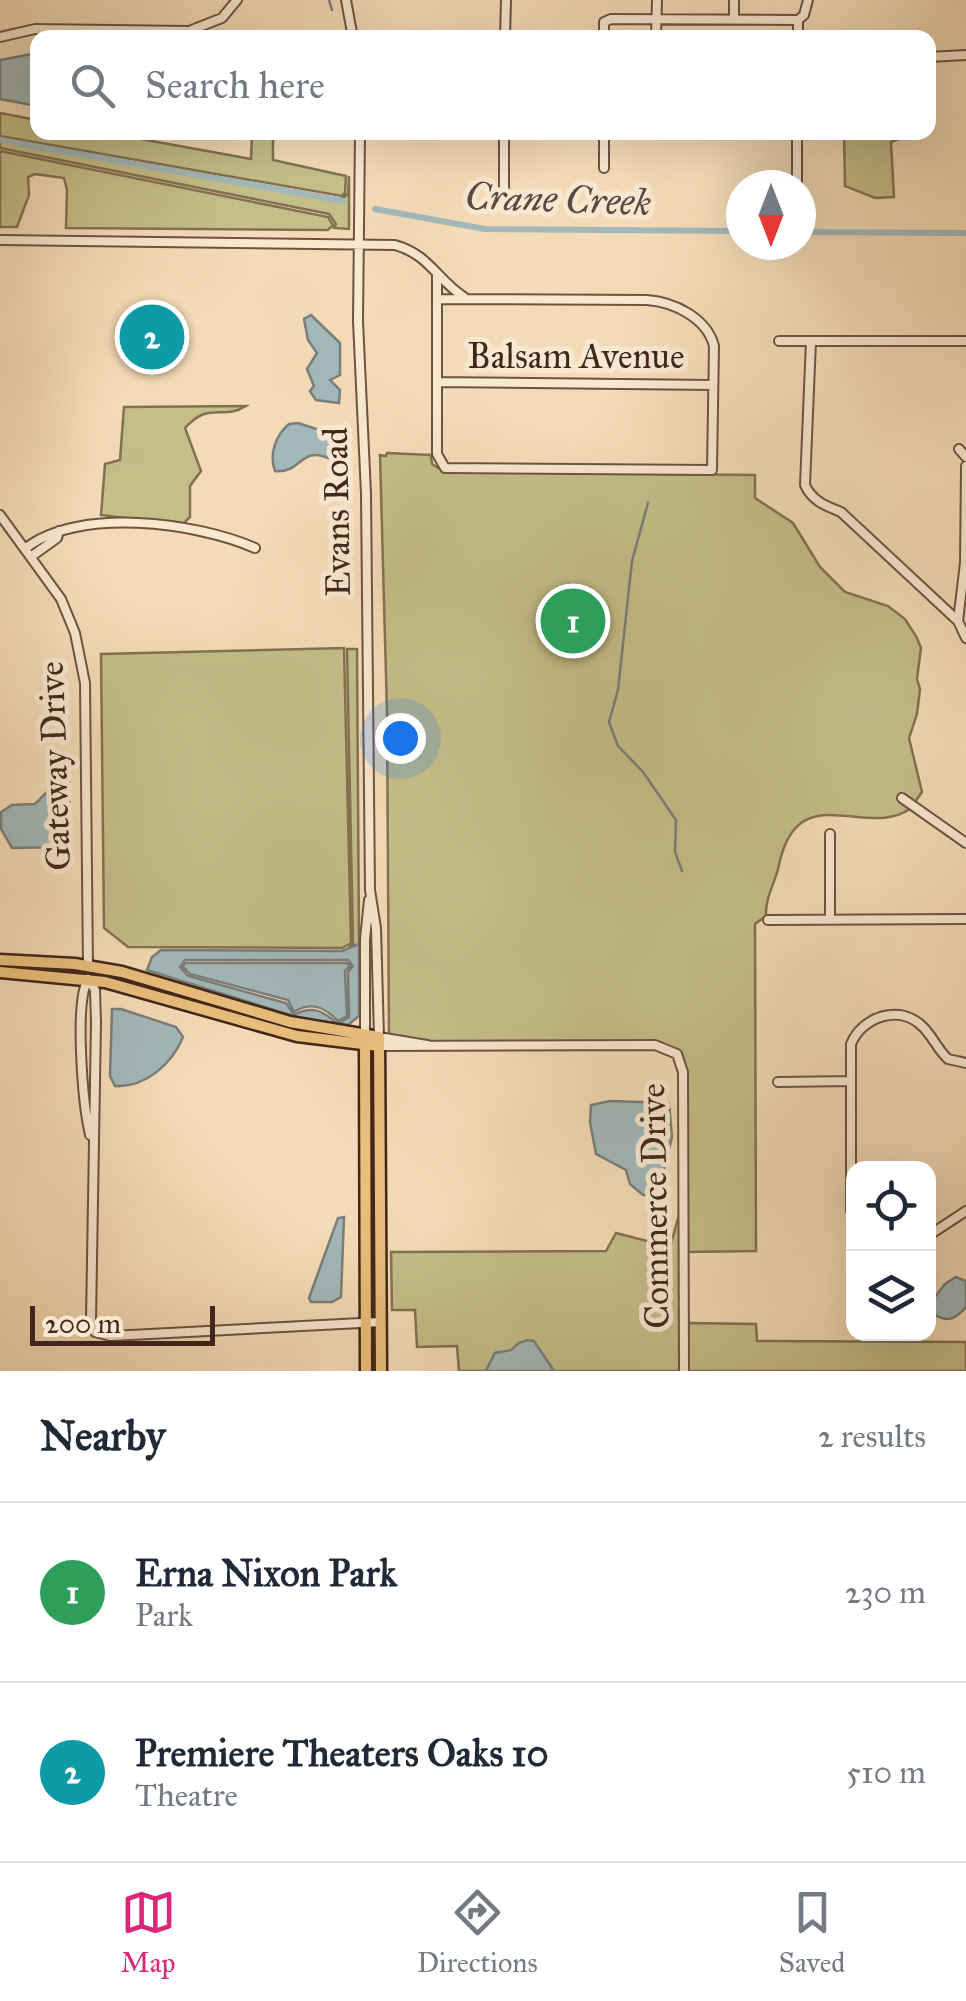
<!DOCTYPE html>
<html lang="en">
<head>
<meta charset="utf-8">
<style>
	:root { --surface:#fff; --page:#f2f2f3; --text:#1f2937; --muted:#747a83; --line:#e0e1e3; --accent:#db2777 }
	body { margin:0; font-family:"IM FELL Great Primer",serif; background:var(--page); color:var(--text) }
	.controls { position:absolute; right:30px; bottom:30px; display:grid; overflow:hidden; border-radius:20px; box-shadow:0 10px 40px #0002 }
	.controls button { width:90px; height:90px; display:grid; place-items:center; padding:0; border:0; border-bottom:2px solid var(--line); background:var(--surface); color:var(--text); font:50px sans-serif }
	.compass { position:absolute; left:726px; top:170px; width:90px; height:90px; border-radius:50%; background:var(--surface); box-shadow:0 10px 40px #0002; rotate:180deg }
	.scale { position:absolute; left:30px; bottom:25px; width:185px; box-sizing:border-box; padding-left:10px; border:5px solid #41261a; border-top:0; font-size:28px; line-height:35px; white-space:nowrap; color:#41261a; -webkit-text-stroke:8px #f8e8d0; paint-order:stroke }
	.you { position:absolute; left:400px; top:738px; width:35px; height:35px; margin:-25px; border:8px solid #fff; border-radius:50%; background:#1a73e8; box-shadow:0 0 0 15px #1a73e833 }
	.badge { display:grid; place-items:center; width:65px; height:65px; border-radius:50%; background:var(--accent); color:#fff; font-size:32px; font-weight:700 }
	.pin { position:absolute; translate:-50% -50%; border:5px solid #fff; box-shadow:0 2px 10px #0006 }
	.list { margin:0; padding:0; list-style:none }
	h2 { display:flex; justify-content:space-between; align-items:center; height:130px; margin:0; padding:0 40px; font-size:42px }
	h2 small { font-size:32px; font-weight:400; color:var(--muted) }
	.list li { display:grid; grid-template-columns:65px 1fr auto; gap:30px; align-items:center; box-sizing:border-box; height:180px; padding:0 40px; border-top:2px solid var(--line) }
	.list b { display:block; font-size:38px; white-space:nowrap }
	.list p { margin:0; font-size:32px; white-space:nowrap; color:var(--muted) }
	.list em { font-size:32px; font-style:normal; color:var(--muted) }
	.icon { flex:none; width:55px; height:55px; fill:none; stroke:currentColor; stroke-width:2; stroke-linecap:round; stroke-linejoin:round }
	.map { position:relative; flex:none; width:966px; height:1371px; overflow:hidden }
	.search { position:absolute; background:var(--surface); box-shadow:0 10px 40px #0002; left:30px; right:30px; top:30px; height:110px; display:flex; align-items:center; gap:25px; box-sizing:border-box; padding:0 35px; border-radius:20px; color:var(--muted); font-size:38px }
	.sheet { height:490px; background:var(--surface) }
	nav { display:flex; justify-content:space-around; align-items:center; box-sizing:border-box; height:140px; border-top:2px solid var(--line); background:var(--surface); font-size:28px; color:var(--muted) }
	nav a { display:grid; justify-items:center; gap:5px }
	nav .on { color:var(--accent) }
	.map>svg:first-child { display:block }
	.green { fill:#c4be89; stroke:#827252; stroke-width:2.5 }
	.water { fill:#a2b8ba; stroke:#7b7e7a; stroke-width:2.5; fill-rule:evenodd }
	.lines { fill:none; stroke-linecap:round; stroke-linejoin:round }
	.stream { stroke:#7b7e7a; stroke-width:2.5 }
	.canal { stroke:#a2b8ba; stroke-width:6 }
	.minor-casing { stroke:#6e5341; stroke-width:12 }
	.major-casing { stroke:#41261a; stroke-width:15 }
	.minor { stroke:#f8e8d0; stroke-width:8 }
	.major { stroke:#eabe7c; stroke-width:10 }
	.labels { text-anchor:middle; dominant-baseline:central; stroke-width:10; stroke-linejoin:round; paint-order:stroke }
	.street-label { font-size:35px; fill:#41261a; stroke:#f8e8d0 }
	.water-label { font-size:38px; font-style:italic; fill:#594a42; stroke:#f8e8d0 }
</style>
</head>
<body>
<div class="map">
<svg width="966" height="1371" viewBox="0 0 966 1371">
	<rect width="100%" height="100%" fill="#f4dbb7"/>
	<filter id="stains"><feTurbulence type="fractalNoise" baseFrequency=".002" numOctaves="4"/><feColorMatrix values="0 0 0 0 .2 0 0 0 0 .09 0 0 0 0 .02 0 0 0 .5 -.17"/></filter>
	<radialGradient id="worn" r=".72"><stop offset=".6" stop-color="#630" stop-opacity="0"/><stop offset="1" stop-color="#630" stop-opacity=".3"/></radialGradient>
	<path class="green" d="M0,113L37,120L38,132L108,133L251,159L252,133H273V160L346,176L345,193L342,196L0,136Z
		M844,133H914L891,142L894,197L875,198L845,186Z
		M0,139L341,199L348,194L349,176V229L334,228L336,224L329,214L0,148Z
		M0,151L328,217L333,225L328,230L66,228L67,190L64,178L35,174L28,177L29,195L17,227H0Z
		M246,406C223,421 210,400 185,428L201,471L190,486V517L182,525L101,515L105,464L120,460L124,407Z
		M387,453L431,455L432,464L445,472L755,475V498L793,523L820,567L845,592L888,606L905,619L916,636L921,648L917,679L920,689L917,714L909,738L922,792L915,802L901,794L898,799L911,808C867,841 798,775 779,865C775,884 765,897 766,916L755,924L756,1251L687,1252L678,1050L655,1041L429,1042L389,1036L387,712L380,455L386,456Z
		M344,648L351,943L342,948L128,947L104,928L101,654Z
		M347,649H357L359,944L349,947L353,943Z
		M680,1171L681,1371H554L537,1349L519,1343L511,1351L495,1353L486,1371H459L457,1346L417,1347L415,1310H392L391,1252L606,1251L616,1233L670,1247L679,1215Z
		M687,1323L756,1324L757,1341L966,1342V1371H687Z"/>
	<path class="water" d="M37,53V106L0,99V60Z
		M311,315L340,343V375L330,380L340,390L339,403L316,400L310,391L314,386L307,369L317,353L308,340L304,319Z
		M298,423L335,435C340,443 338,453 334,461C300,442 303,474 275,471C269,455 275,436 289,424Z
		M59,769L69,775V809L64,847L12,848L1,829V812L12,805L35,804L47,792L53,773Z
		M359,944V1016L348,1025L300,1018L147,970L152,957L161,950L342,951ZM185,960H348L353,966L348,972L349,1017L338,1024C323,1011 313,1005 294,1015L286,1003L188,976L180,967Z
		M185,963H347L350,966L345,971L347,1016L338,1021C325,1007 311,1001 294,1012L288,1000L190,974L183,967Z
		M112,1009H121L176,1027L183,1037C172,1064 145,1088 115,1086L110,1076Z
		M610,1101L669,1103L672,1137L658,1195H643L630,1184L626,1170L596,1154L590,1122L591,1105Z
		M344,1217L341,1297L332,1302H311L309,1298L338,1218Z
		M956,1277L966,1281V1307C955,1320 946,1323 932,1313L930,1303L945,1284Z
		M528,1340L534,1341L554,1371H486L495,1353L511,1350L519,1343Z"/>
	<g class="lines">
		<path class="stream" d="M329,0L332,10
			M648,503L632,561L618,690L609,722L618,746L643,772L676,820L675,852L682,871"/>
		<path class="canal" d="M0,140L343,201
			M375,209L485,229L741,231
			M801,232L966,233"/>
		<defs>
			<path id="minor" d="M346,0L353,38
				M734,19V0
				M798,20L804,15L808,0
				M0,37L35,29L189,31L222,18L237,0
				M505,38L506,0
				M604,38V22L611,19L798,20
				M656,38L657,0
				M798,38V20
				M928,57L966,55
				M360,132L358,321L366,494L370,890L376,928L379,1037L427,1045
				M604,132V168
				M661,132V134
				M797,185V132
				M504,207V132
				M0,240L395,245C430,255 436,279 464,297
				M437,274V454L445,468L712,470L714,346C707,318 674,302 647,300L439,299
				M779,341H966
				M811,341L805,485C812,501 826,506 841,512L958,621L966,638
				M438,382L713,385
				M959,449L966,457
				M0,515L61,599L75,633L85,683L88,967
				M26,548C78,507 196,522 255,548
				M32,556L57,538L59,531
				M958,621L965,563L966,466
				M902,798L966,843
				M830,834V920
				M768,920L966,919
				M88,979C74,1003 83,1105 90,1135
				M89,980L95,990L96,1022L91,1320L95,1332L111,1336L380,1322
				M365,1035V939L369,900
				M379,1046L655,1045L677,1054L683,1072L684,1371
				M778,1082L851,1081
				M854,1216L851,1211V1044C862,1017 900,1003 923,1027C933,1037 938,1050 948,1059L966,1063
				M928,1236L966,1211"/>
			<path id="major" d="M0,960L75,964L122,972L290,1022L379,1037L381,1371
				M0,972L105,982L297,1036L379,1046
				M365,1045L366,1371"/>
		</defs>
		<use href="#minor" class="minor-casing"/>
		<use href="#major" class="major-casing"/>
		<use href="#minor" class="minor"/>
		<use href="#major" class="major"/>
	</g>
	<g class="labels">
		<g class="street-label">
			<text x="576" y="356">Balsam Avenue</text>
			<text transform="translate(337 512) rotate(-91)">Evans Road</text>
			<text transform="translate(55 766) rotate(-92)">Gateway Drive</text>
			<text transform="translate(655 1206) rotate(-91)">Commerce Drive</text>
		</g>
		<g class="water-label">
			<text transform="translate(558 199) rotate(2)">Crane Creek</text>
		</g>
	</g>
	<rect width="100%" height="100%" filter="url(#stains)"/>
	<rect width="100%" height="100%" fill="url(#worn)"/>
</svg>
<div class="controls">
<button><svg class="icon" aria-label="locate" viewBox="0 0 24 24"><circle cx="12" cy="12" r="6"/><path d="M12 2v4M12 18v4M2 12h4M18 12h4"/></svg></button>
<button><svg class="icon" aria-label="layers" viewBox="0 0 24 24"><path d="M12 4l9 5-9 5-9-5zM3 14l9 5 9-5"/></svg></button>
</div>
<svg class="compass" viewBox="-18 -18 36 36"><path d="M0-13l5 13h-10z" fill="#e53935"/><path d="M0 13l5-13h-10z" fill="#747a83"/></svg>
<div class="scale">200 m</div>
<div class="you"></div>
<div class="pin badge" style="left:573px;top:621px;background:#2e9e5b">1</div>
<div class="pin badge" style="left:152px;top:337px;background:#0f9aa8">2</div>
<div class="search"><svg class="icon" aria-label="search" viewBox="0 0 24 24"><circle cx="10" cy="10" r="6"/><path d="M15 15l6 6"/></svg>Search here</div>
</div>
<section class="sheet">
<h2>Nearby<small>2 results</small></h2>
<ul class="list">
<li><span class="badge" style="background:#2e9e5b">1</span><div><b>Erna Nixon Park</b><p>Park</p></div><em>230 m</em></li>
<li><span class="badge" style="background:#0f9aa8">2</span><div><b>Premiere Theaters Oaks 10</b><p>Theatre</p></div><em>510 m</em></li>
</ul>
</section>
<nav>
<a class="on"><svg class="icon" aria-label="map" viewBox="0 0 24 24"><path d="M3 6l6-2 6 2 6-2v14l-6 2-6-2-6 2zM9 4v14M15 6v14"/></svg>Map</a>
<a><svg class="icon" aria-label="directions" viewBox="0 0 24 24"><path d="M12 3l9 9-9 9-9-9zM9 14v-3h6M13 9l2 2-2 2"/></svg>Directions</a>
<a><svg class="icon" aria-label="saved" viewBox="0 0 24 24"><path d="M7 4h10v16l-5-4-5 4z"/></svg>Saved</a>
</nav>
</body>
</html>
